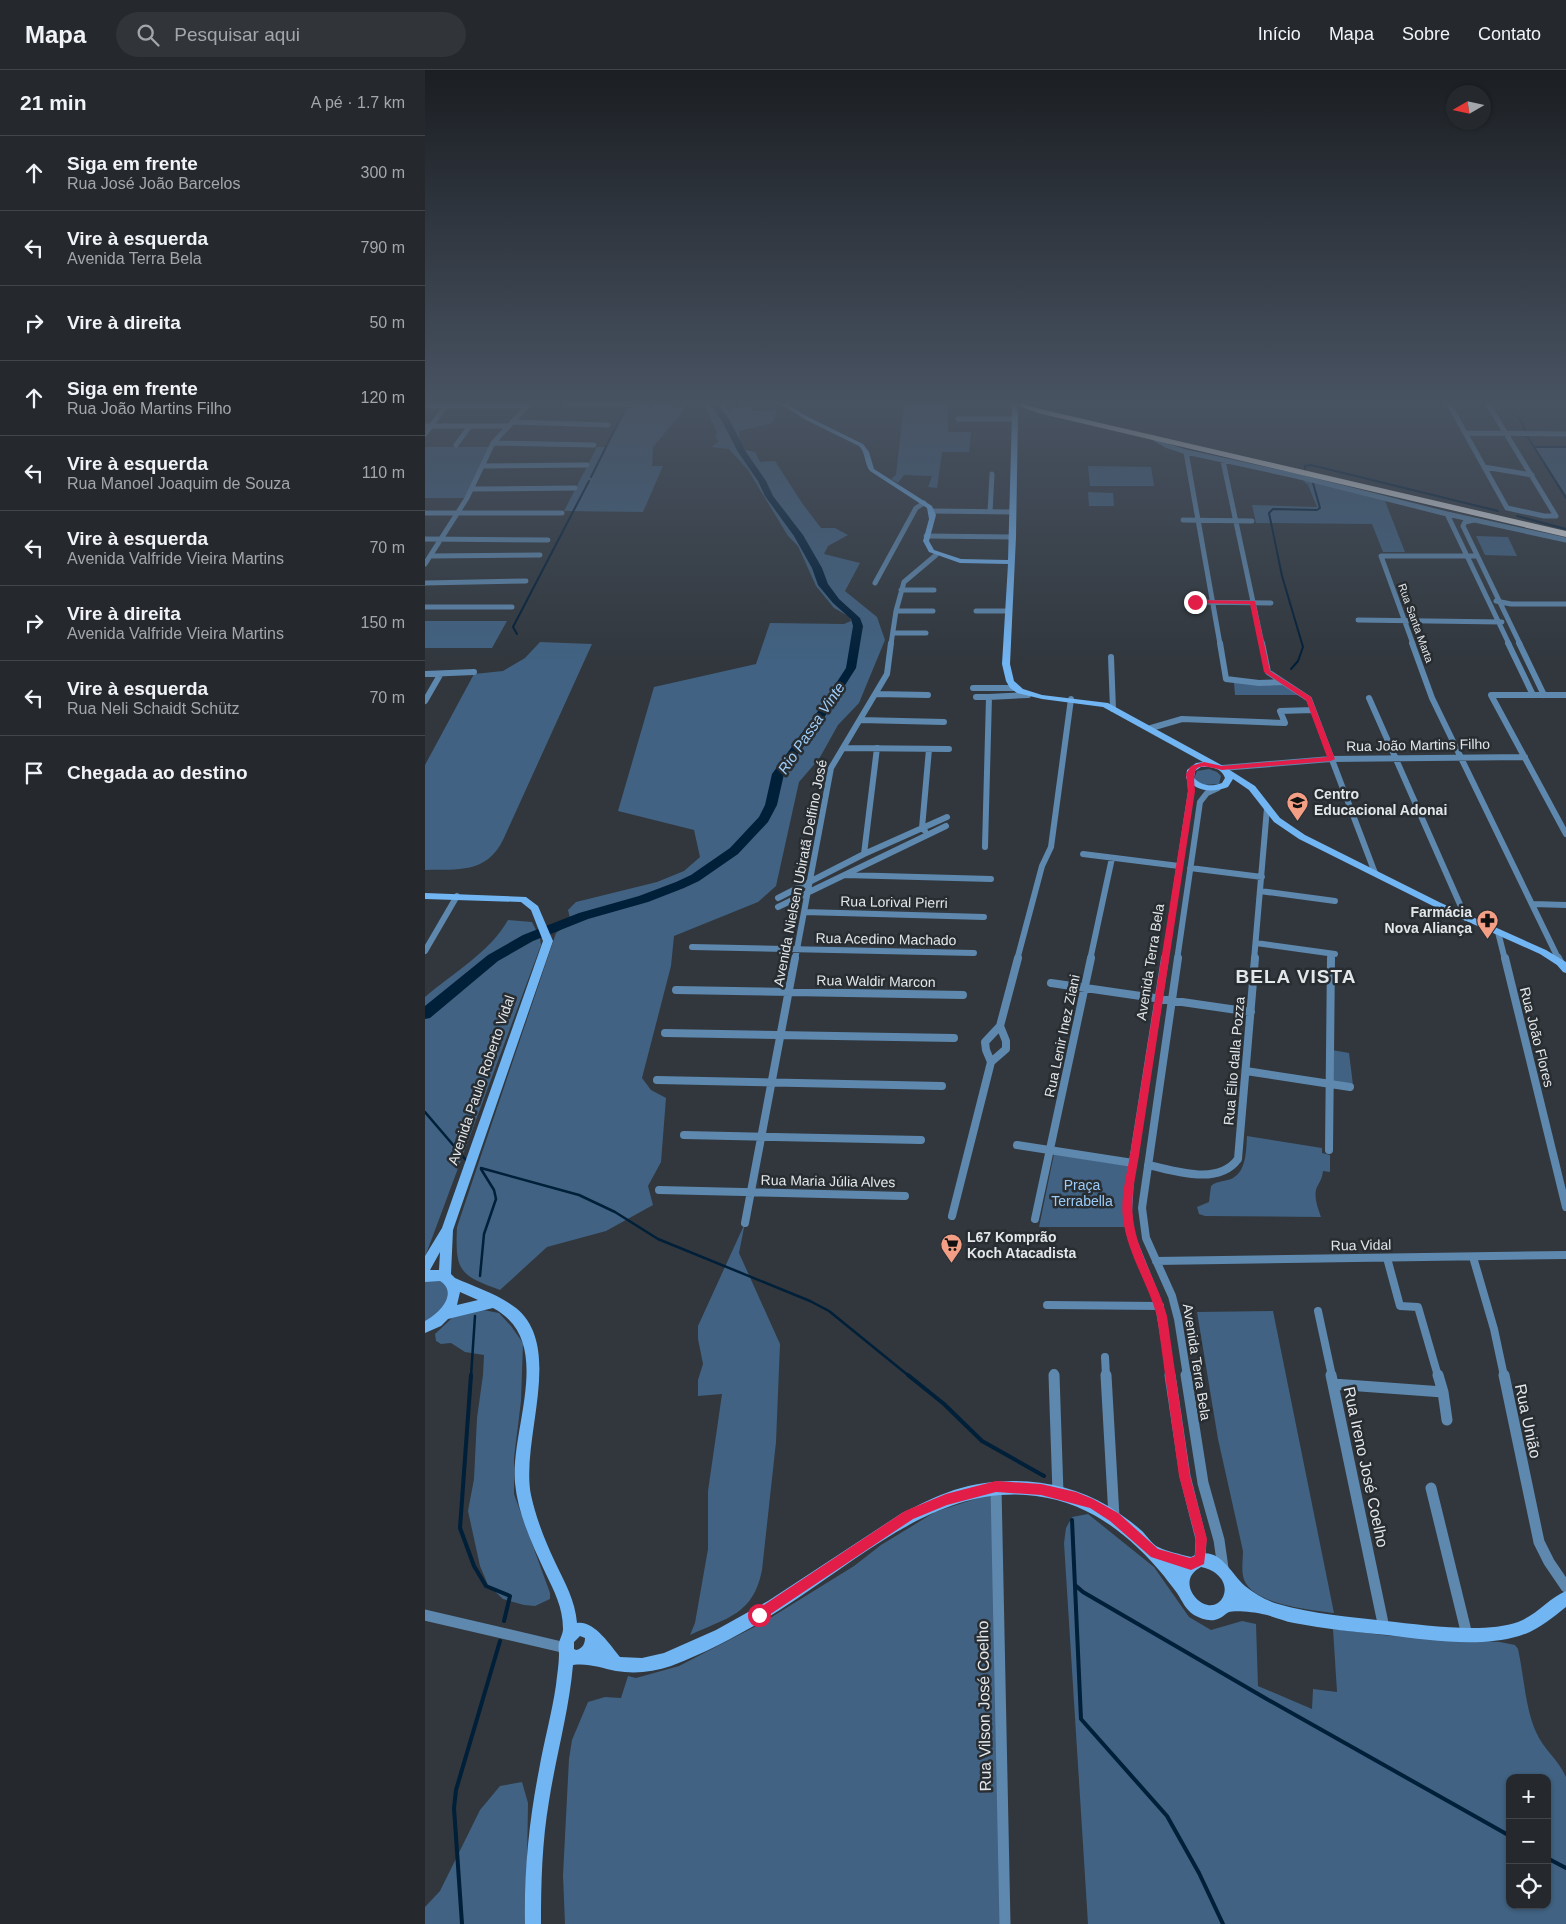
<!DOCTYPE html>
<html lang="pt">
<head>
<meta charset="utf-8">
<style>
	:root { --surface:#25292e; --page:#31353a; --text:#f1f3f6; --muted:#a3a6aa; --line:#42454a }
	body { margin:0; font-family:Helvetica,sans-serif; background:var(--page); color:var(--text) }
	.controls { position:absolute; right:15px; bottom:15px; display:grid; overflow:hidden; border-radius:10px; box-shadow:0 1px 4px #0004 }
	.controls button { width:45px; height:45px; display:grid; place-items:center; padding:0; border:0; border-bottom:1px solid var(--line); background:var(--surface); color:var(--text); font:25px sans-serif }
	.compass { position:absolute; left:1021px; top:15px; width:45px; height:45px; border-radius:50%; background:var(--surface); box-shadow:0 1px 4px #0004; rotate:261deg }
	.stop { position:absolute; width:15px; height:15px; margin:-11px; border:4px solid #e11d48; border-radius:50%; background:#fff }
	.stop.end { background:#e11d48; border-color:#fff; box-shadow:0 1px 5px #0008 }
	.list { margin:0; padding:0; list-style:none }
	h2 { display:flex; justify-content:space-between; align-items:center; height:65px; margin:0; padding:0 20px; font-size:21px }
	h2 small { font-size:16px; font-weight:400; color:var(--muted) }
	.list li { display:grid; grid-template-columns:32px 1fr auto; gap:15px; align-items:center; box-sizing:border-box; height:75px; padding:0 20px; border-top:1px solid var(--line) }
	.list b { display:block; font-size:19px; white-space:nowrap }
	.list p { margin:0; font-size:16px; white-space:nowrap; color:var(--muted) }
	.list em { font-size:16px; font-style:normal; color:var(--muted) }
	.icon { flex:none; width:28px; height:28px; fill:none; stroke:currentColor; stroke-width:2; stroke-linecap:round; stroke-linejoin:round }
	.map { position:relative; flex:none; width:1141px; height:1854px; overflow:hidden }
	header { display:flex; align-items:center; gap:30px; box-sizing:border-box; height:70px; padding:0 25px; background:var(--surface); border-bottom:1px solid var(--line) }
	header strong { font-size:24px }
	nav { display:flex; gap:28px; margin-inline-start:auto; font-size:18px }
	.search { width:350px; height:45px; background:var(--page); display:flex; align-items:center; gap:12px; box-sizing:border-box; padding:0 18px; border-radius:28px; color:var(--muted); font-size:19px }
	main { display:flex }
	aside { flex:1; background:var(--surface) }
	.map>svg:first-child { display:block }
	.green { fill:#416282; fill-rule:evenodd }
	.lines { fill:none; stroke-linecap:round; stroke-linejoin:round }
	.stream-far2 { stroke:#001f39; stroke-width:2 }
	.stream-far1 { stroke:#001f39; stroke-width:2.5 }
	.stream { stroke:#001f39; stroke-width:4 }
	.river { fill:#001f39; fill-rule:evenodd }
	.street-far3 { stroke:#5e88ae; stroke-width:5 }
	.street-far2 { stroke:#5e88ae; stroke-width:6 }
	.street-far1 { stroke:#5e88ae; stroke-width:8 }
	.street { stroke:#5e88ae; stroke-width:11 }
	.secondary { fill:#72b5f3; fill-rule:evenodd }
	.highway { fill:#eee; fill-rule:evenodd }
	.route { fill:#e11d48 }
	.labels { text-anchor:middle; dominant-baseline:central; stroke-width:5; stroke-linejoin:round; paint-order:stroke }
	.far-street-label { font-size:11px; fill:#e3e7ea; stroke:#282d32 }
	.street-label { font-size:14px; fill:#e3e7ea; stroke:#282d32 }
	.poi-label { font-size:14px; font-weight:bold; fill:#e3e7ea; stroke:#282d32; text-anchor:start }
	.park-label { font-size:14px; fill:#9bcbf8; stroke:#282d32 }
	.water-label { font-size:15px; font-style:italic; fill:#9fcffc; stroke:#282d32 }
	.near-street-label { font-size:16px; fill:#e3e7ea; stroke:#282d32 }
	.district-label { font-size:19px; font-weight:bold; letter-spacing:1px; fill:#e3e7ea; stroke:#282d32 }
</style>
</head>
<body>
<header>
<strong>Mapa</strong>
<div class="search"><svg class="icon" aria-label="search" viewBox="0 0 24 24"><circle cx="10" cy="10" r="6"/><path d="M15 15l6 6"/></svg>Pesquisar aqui</div>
<nav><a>Início</a><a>Mapa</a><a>Sobre</a><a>Contato</a></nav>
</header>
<main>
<aside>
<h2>21 min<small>A pé · 1.7 km</small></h2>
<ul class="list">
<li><svg class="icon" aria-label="ahead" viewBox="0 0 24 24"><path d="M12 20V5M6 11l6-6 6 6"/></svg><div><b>Siga em frente</b><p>Rua José João Barcelos</p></div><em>300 m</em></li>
<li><svg class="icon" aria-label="left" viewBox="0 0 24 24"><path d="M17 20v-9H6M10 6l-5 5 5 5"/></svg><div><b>Vire à esquerda</b><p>Avenida Terra Bela</p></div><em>790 m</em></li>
<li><svg class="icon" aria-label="right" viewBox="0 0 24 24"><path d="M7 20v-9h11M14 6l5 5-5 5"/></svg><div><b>Vire à direita</b></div><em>50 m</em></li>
<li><svg class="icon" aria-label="ahead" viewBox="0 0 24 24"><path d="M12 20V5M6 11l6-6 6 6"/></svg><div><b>Siga em frente</b><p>Rua João Martins Filho</p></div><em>120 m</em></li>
<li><svg class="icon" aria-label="left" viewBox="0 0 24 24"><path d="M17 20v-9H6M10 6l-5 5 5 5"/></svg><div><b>Vire à esquerda</b><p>Rua Manoel Joaquim de Souza</p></div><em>110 m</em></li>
<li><svg class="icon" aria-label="left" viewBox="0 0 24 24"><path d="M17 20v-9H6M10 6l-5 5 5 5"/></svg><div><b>Vire à esquerda</b><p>Avenida Valfride Vieira Martins</p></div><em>70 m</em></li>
<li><svg class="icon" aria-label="right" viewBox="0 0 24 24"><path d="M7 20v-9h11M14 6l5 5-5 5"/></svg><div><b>Vire à direita</b><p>Avenida Valfride Vieira Martins</p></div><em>150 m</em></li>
<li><svg class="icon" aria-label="left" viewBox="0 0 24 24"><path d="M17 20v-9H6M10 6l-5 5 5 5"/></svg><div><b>Vire à esquerda</b><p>Rua Neli Schaidt Schütz</p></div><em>70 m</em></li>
<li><svg class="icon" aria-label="arrive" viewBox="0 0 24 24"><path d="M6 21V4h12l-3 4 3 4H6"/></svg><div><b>Chegada ao destino</b></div></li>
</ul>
</aside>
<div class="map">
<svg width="1141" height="1854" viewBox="0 0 1141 1854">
	<rect width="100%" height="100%" fill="#31373d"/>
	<path class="green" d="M232,334H254L259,340L228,377L227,396H238L218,442L139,441L172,377H180L203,338Z
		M279,334H300L303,340L319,336H329L326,341H352L347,353L314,361L315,376L320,380L330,382L335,392L350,391L377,433L396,458H410L423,465L403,476L399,484L435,493L420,521L452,547L460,570L434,633L413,655L394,689L374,712L351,816L333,832L249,866L246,896L217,1008L226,1020L241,1028L236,1092L223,1116L228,1135L181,1161L122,1177L75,1220C34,1205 30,1201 32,1157L131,863L146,852L143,840L151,832L232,812L259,801L275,787L269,760L193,741L229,617L331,594L345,553L419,554L426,551L425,547L409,538L391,516L373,476L363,466L323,400L304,379L286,377L294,371L290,367L292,362Z
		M479,334H523V362H546L544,382H517L512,418L503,417L507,406L479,405L473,413L466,409L471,405Z
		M0,377H64L40,428H0Z
		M1111,378H1141V425L1140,424Z
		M663,396L726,397L729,416H665Z
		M878,411H885L960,431L980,482H958L947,454L831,453L827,435L892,437L883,415Z
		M663,422L688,423L689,436H664Z
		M1051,466L1083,467L1092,486L1060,485Z
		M0,551H82L67,578H0Z
		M115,572L167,574L78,770C61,804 33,799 0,800V695L49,604L78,601L100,588Z
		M809,613H857L875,625H810Z
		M784,699L792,702L796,706L794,714L778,715L769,709L772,701Z
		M83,850L107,852L115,868L116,875L0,1187V927C28,903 65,882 83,850Z
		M907,980L924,983L928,1015L907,1012Z
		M822,1066L897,1078V1083L905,1085V1102L898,1101C897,1109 895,1111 892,1117C888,1126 893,1138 896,1147L780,1146L774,1144L772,1137L784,1132L786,1116C793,1110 801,1112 808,1108C822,1100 821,1079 822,1066Z
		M629,1084L704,1096L698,1133L700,1157H614Z
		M320,1153L314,1183L355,1274L351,1372L337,1500C328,1545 303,1547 265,1565L270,1553L283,1479V1421L297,1324L273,1326V1310L278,1294L273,1269V1256Z
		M12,1209L20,1213L25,1219L22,1237L0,1253V1210Z
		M58,1240L74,1243L86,1256L98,1273L96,1331L89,1388V1424L125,1523V1529L110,1536L99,1535L78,1529L63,1515L55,1496L43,1441L49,1409L52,1348L58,1305L59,1285L40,1282L26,1273L16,1274L11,1271L10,1264L27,1248Z
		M848,1241L909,1543C886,1540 836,1535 822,1515C815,1506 818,1492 818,1481L793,1369L772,1242Z
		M568,1423L576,1854H140L138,1805L144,1689L147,1670L163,1632L180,1627L196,1628L203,1606L211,1608L254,1596L337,1553L429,1496L456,1475L510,1442Z
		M663,1444L729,1497L764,1547L786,1560L817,1551L831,1554L833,1616L887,1639L888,1619L912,1622L908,1559L966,1566L1075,1572L1090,1575L1093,1579C1099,1606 1100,1637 1111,1662C1118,1679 1134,1690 1141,1707V1854H663L639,1473L641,1458L647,1447ZM1085,1708H1122V1835H1085Z
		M97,1712L103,1733L101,1854H0V1837L15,1821L55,1740L75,1716Z"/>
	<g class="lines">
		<path class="stream-far2" d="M1085,334L1087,340L1098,354L1102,366L1141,428
			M1109,377H1141
			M880,399V396L886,395L1073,441
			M166,407L201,337
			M1092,446L1141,459
			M92,564L88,557L164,411
			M866,599L873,591L878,577L857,506L844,443L848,439L892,440L895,438L888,413"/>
		<path class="stream-far1" d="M0,1042L41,1090
			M56,1098L154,1125L190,1142L233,1169L385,1231L404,1241L484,1306
			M55,1206L59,1164L71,1129L69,1120L56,1099
			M46,1306L50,1246"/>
		<path class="stream" d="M46,1305L35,1458L49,1496L61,1516L85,1526L79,1551
			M483,1305L519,1334L557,1371L619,1406
			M647,1450L656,1649L742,1746L774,1803L798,1854
			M650,1515L658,1522L840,1628L1085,1766
			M1122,1788L1141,1798
			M37,1854L29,1738L31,1720L75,1571"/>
		<path class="river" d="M285,334H293L305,351L321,382L341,411L348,426L378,465L397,498L403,514L414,529L435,548L438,556L431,598L403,642L359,704L352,735L343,752L313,784L274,811L259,818L223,832L163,849L108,871L73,891L5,948L0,949V936L63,885L98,865L154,843L214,826L251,812L266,805L305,778L334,747L340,735L347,704L393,641L421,598L428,556L426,549L408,533L393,515L387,498L369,466L340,426L333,411L313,382L297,351Z"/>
		<path class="street-far3" d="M144,334H220
			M1024,334L1082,438
			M1063,334L1131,446H1119L1082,438
			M3,336H101
			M533,349H590
			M87,352L183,355
			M0,356H83
			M1040,363L1141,364
			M0,364L21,336
			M727,367L743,376L761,382L871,406L1022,444L1141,470
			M68,373L169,375
			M31,375L45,356
			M761,382L795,574
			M798,391L837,574
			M57,396L162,395
			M1059,397L1107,405
			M47,419L150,418
			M508,441L588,442
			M565,442L567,404
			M0,443H137
			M1022,444L1084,574
			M758,450L827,451
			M1049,450L1040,452L1038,456L1095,574
			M501,466L588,467
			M0,469L123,470
			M5,486L115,485
			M0,494L42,428L68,373L104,334
			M0,513L101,511
			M450,513L491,438L499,433
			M476,520H509
			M1071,531L1086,534H1141
			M770,532L846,533
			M0,537H87
			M471,541H508
			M551,541H583
			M933,550L1077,552
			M469,563H501
			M466,574L471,541L479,512L511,485
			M988,574L956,486H1052"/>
		<path class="street-far2" d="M795,573L801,609L834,613L858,612
			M837,573L843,602L884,629L950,803
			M987,573L1007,628L1134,890
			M1083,573L1108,625
			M1094,573L1119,625
			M686,587L688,639
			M0,604L49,602
			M548,618H590
			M451,624L503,625
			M1141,625H1066L1141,764
			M551,627H564
			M944,628L1041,848
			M0,631L15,605
			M435,650L519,652
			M726,658L757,649L860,653L855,641L888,640
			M418,678L524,679
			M797,698L906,689L1100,687
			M500,761L497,758L504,679
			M560,777L564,627L603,625
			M439,784L452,678
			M658,784L754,796
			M765,798L837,807
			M420,805L566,809
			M835,821L910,831
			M353,828L439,784L522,747
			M1108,834L1141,835
			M353,837L521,756
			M379,842L559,847
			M1073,862L1080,890
			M831,873L910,884
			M267,877L549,883
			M0,881L32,826
			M370,890L406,698L462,604L466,573
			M592,890L617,796L626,777L646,629
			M665,890L687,788
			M740,890L766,721L765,708
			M752,890L775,732L782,723L793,718
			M829,890L842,738
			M906,890V884"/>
		<path class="street-far1" d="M740,888L705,1110L703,1142L705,1163L734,1235L746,1306
			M753,888L717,1138L721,1168L747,1226L753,1249L762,1306
			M1080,888L1141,1137
			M1133,888L1135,892
			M626,913L826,942
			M251,920L538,925
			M240,963L529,968
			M566,992L561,980L560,972L575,956
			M821,1001L925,1017
			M232,1010L517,1016
			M259,1065L496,1070
			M592,1075L708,1093
			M904,1080L906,888
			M723,1095C751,1101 793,1116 813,1089L830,888
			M234,1120L480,1126
			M527,1146L566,992L581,979V971L575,956L593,888
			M610,1149L666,888
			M320,1153L370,888
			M1048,1187L1069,1259L1079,1306
			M962,1188L975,1236L993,1237L1013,1306
			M731,1191L1141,1185
			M622,1235L735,1236
			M893,1241L907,1306
			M680,1287L681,1306
			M629,1303V1306"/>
		<path class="street" d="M629,1305L633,1423
			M681,1305L689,1447
			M745,1305L760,1406L776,1469L775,1490
			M761,1305L778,1413L794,1470L798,1498
			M906,1305L959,1558
			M1079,1305L1114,1472L1124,1492L1141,1517
			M908,1314L1018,1322L1013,1305
			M1018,1322L1022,1350
			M571,1417L580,1854
			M1006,1418L1042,1565
			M0,1545L141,1578"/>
		<path class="secondary" d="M356,334H362L385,348L438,374L444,382L449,399L507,436L511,445L504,471L509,480L536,489L583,490L587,342L585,334H591L593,342L591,467L585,594L589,611L598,619L617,625L683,633L800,697L830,716L855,748L880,765L1016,833L1121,880L1141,892V903L1138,902L1132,895L1115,884L1010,837L874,769L849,752L824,720L808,709L803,717C787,723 771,722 761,708L762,700L771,693L778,692L678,637L617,629L592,623L585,618L581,611L577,594L583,494L535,493L504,482L498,471L504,449L502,438L445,401C439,393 441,383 434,376L381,350ZM776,697C786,697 796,697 800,708L797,713C786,717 777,716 769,708L770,701Z
			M0,823L101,827L113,836L128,871L28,1160L26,1204L30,1208C50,1217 73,1224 91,1238C140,1278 95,1370 106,1425C111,1448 120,1471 130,1492C140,1513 150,1530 152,1553C169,1550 185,1575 195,1587L217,1588L239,1583L291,1560L343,1531L477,1443C494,1435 511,1426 529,1420C579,1404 638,1409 683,1436C695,1444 707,1452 717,1461C722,1466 727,1474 733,1477C743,1482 755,1484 766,1487C794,1473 804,1502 820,1516C830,1524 840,1530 853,1534C888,1544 925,1547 961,1551C998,1555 1060,1564 1093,1552C1112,1545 1124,1528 1141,1521V1537C1127,1548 1112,1561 1094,1566C1054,1578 1004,1570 962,1565C931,1562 900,1559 869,1553C858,1551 848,1546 837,1544C831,1542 809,1540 804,1542C801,1543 798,1547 795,1548C786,1553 777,1549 769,1545C760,1539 758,1532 752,1523C748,1517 743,1512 739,1506C705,1465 665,1433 611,1426C519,1414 444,1481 373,1528C333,1555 291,1579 246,1596C228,1602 210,1604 191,1601C176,1598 164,1593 148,1595C144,1641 131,1686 124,1731C117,1772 116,1813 116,1854H100C99,1802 104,1751 114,1700C119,1671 127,1643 131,1615C132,1605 134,1594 134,1584C134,1581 133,1577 134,1573C135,1568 138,1564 138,1559C138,1537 129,1521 120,1502C107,1474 93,1444 90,1413C85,1358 131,1271 68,1238L23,1249L16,1256L0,1263V1251C14,1244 34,1223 15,1211L0,1212V1186L17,1158L118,871L106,840L96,832L0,829ZM15,1182L14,1200H5ZM35,1222L53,1230L32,1235ZM776,1497C789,1499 805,1511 798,1527C785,1552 745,1513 776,1497ZM155,1566L160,1568C160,1574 157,1579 151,1580L149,1579V1572Z"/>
		<path class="highway" d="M588,334H599L615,339L1141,461V467L613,343Z"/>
	</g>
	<linearGradient id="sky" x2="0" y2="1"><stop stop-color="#1b1e22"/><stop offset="0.56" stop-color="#485362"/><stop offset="1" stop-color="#485362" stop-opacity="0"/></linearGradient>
	<rect width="1141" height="593" fill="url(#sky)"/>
	<path class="route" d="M770,530L830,531L845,601L886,627L910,689L906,691L797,700C772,694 767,693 770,721L715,1079C712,1101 705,1126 708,1148C712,1183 733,1213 742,1246L765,1406L782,1469L779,1494L766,1500L726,1487L685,1451L665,1438L616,1425L571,1422L522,1435L488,1449L338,1549L334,1551L330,1549L328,1545L330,1541L480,1441L521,1424L571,1411L616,1414L651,1422L668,1429L693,1443L733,1479L765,1488L770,1486L771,1469L754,1406L732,1246C723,1213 702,1183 698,1148C695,1126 703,1101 706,1079L763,721L761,704L766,696L779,692L797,696L902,687L881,630L839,602L825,534L767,533Z"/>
	<defs>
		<symbol id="school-pin" viewBox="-11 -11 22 30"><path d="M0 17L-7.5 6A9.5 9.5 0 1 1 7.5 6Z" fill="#f39f85" stroke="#282d32"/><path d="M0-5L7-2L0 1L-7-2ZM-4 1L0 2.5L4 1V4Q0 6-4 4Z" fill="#111"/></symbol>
		<symbol id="pharmacy-pin" viewBox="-11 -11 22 30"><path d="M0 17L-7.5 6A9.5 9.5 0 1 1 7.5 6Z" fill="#f39f85" stroke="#282d32"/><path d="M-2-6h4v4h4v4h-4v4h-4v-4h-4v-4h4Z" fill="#111"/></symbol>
		<symbol id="supermarket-pin" viewBox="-11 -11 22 30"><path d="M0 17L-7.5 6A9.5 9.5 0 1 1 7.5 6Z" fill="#f39f85" stroke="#282d32"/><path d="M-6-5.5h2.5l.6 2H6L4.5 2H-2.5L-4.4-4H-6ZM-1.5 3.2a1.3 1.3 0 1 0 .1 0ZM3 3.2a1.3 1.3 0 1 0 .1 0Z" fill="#111"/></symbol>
	</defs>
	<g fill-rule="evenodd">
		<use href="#school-pin" x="860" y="720" width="25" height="34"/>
		<use href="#pharmacy-pin" x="1050" y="838" width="25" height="34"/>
		<use href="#supermarket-pin" x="514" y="1162" width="25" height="34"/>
	</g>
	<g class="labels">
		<g class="far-street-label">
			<text transform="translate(991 553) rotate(70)">Rua Santa Marta</text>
		</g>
		<g class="street-label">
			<text transform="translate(993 675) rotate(-1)">Rua João Martins Filho</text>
			<text transform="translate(375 803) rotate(-79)">Avenida Nielsen Ubiratã Delfino José</text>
			<text transform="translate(469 832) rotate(1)">Rua Lorival Pierri</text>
			<text transform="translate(461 869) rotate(1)">Rua Acedino Machado</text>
			<text transform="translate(725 892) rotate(-81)">Avenida Terra Bela</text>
			<text transform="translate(451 911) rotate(1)">Rua Waldir Marcon</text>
			<text transform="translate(637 966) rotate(-78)">Rua Lenir Inez Ziani</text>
			<text transform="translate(1112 967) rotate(76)">Rua João Flores</text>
			<text transform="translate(809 991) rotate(-85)">Rua Élio dalla Pozza</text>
			<text transform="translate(56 1010) rotate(-71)">Avenida Paulo Roberto Vidal</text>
			<text transform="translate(403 1111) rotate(1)">Rua Maria Júlia Alves</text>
			<text transform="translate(936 1175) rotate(-1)">Rua Vidal</text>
			<text transform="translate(772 1292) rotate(81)">Avenida Terra Bela</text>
		</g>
		<g class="poi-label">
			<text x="889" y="724">Centro<tspan x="889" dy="16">Educacional Adonai</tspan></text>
			<text x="1047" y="842" text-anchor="end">Farmácia<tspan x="1047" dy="16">Nova Aliança</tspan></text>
			<text x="542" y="1167">L67 Komprão<tspan x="542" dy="16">Koch Atacadista</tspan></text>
		</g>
		<g class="park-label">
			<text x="657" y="1115">Praça<tspan x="657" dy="16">Terrabella</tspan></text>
		</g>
		<g class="water-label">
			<text transform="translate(386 658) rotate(-56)">Rio Passa Vinte</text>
		</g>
		<g class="near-street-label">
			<text transform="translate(1103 1351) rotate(78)">Rua União</text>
			<text transform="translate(941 1397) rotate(78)">Rua Ireno José Coelho</text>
			<text transform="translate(559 1636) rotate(-91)">Rua Vilson José Coelho</text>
		</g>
		<g class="district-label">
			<text x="871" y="906">BELA VISTA</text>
		</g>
	</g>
</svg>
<div class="controls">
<button>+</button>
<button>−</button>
<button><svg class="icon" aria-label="locate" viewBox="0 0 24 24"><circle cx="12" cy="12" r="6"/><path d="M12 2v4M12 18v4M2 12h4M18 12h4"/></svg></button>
</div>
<svg class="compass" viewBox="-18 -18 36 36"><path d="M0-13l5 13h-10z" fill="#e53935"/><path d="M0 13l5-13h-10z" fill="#a3a6aa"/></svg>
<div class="stop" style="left:334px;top:1545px"></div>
<div class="stop end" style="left:770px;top:532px"></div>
</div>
</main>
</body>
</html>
